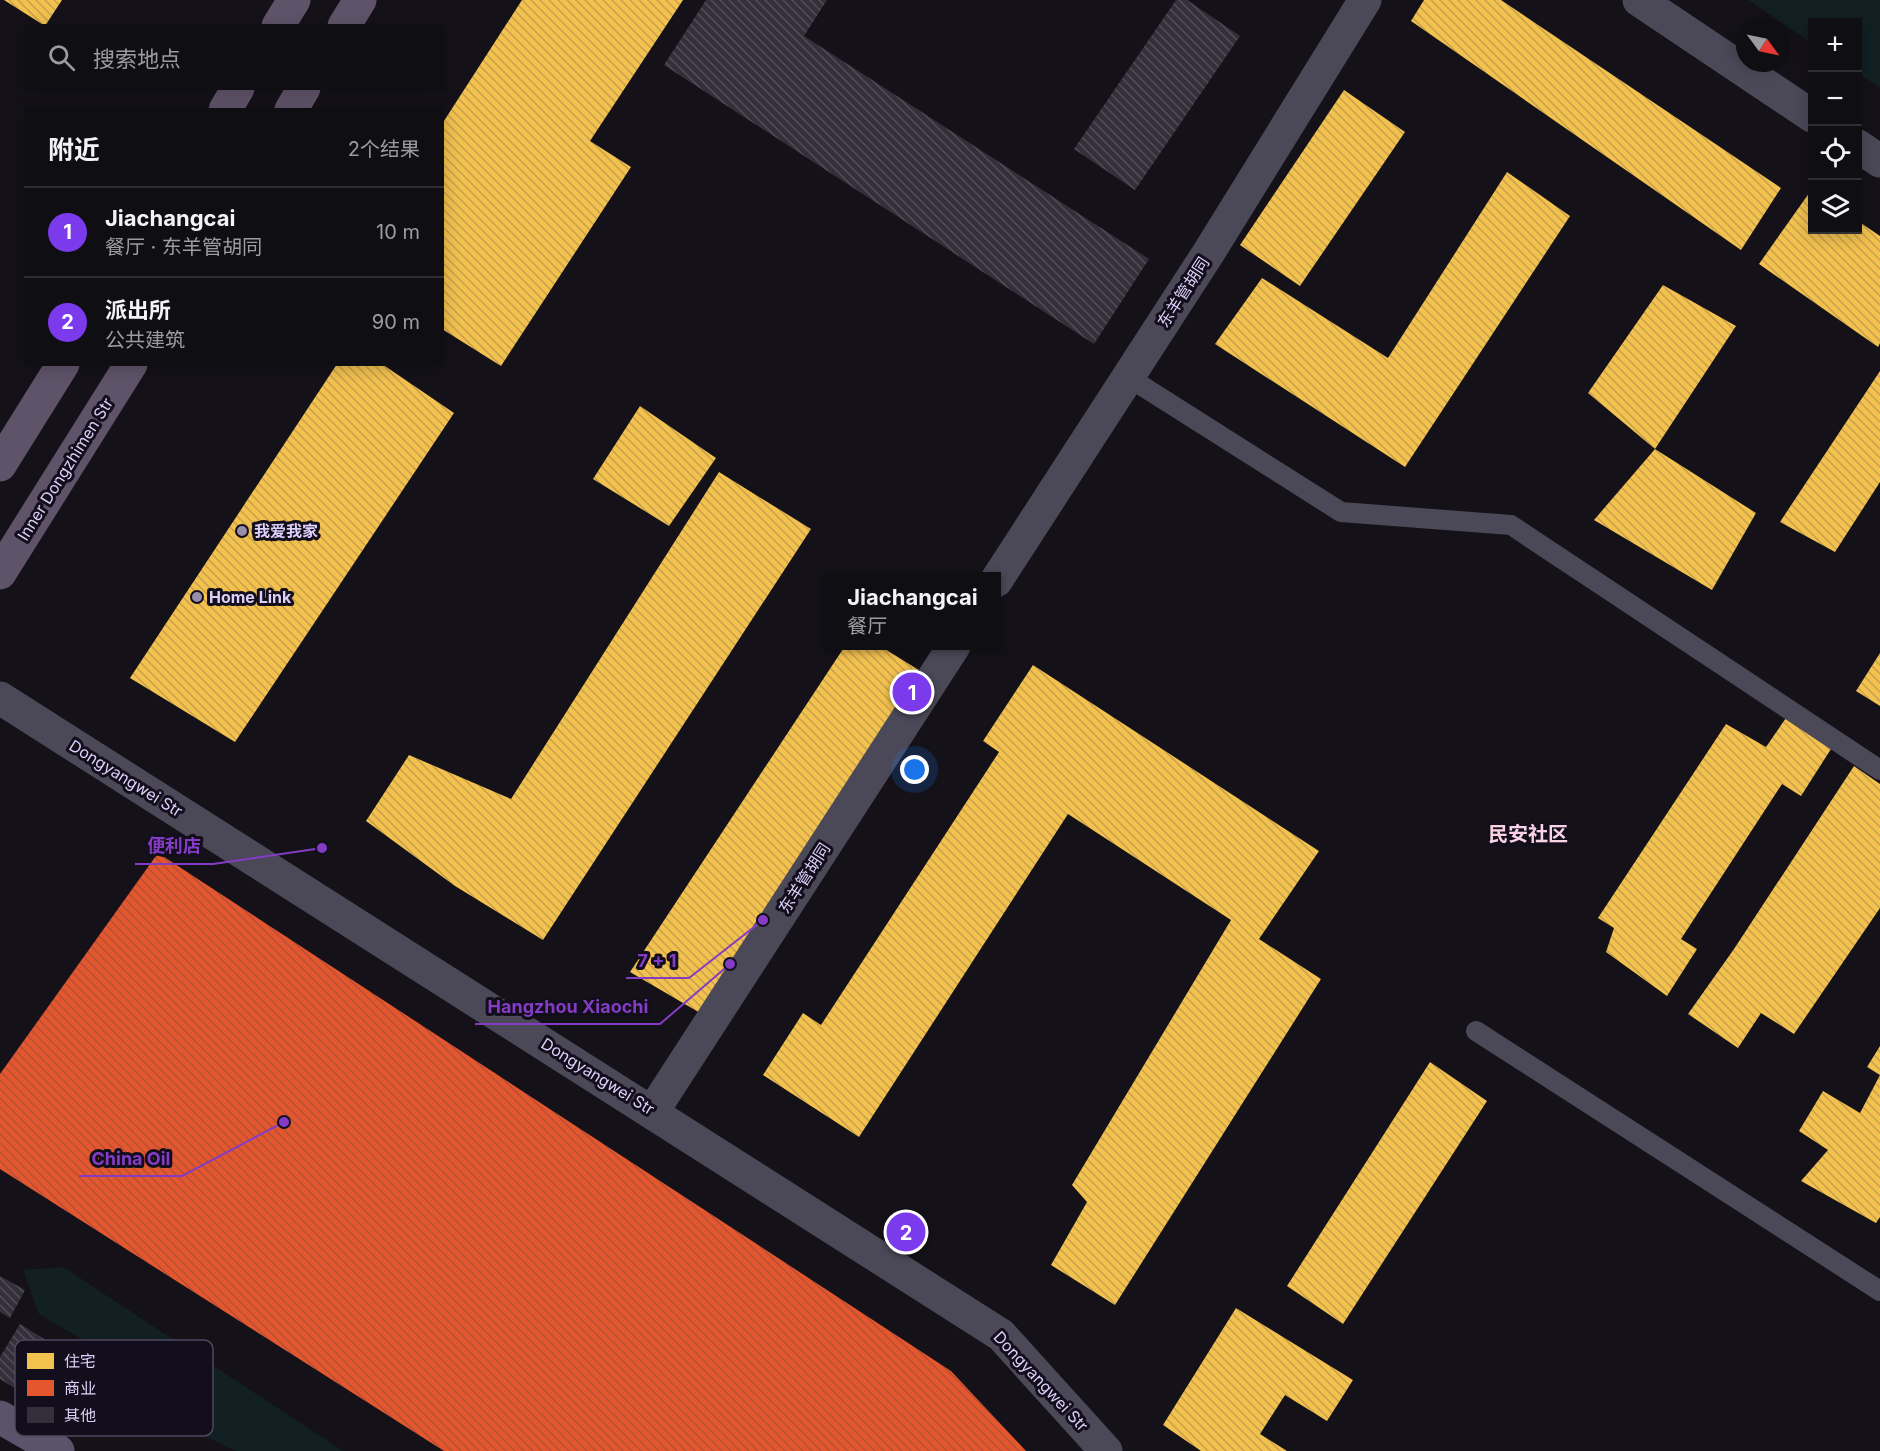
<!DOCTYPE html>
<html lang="zh">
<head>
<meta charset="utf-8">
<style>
	:root { --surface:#0f0e12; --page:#1d1c20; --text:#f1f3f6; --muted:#9b9c9f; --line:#2f2e32; --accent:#7c3aed }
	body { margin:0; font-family:Inter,"Noto Sans SC",sans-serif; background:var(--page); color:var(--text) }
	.controls { position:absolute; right:18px; top:18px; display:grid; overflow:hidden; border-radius:0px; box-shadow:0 3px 15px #0003 }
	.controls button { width:54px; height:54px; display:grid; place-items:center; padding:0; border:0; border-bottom:2px solid var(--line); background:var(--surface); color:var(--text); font:30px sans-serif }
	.compass { position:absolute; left:1736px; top:18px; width:54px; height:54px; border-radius:50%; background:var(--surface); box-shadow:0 3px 15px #0003; rotate:123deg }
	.you { position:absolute; left:915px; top:770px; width:21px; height:21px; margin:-15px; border:4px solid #fff; border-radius:50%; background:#1a73e8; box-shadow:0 0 0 9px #1a73e833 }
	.badge { display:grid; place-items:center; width:39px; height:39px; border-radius:50%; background:var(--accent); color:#fff; font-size:20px; font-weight:700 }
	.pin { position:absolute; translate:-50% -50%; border:3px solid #fff; box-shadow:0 2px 6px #0006 }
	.popup { position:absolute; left:824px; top:572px; width:177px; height:78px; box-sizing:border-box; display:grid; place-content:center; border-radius:0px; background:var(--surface); filter:drop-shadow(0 2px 4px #0005); font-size:20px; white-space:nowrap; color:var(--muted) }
	.popup b { font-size:22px; color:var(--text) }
	.popup::after { content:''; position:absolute; left:50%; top:100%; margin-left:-12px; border:12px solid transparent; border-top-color:var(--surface) }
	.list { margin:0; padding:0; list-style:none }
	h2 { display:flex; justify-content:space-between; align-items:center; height:78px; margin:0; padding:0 24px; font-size:26px }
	h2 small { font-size:20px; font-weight:400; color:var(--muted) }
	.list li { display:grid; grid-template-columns:39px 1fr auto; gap:18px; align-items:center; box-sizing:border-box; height:90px; padding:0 24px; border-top:2px solid var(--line) }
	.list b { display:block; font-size:22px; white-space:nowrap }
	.list p { margin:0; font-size:20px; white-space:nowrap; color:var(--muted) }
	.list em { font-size:20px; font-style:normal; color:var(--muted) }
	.icon { flex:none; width:33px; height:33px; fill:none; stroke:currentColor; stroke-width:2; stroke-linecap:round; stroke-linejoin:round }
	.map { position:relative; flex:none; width:1880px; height:1451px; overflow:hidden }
	.search { position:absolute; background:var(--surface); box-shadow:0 3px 15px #0003; left:24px; top:24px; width:420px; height:66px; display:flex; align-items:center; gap:15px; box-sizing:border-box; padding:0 21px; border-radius:0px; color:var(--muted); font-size:22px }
	.panel { position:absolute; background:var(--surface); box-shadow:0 3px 15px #0003; left:24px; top:108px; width:420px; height:258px; border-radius:0px }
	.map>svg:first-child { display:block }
	.green { fill:#122023 }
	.homes { fill:url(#homes-back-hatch) }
	.shops { fill:url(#shops-back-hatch) }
	.building { fill:url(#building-back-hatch) }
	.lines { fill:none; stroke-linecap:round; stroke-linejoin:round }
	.service { stroke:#4b4858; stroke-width:20 }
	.minor { stroke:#4b4858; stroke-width:33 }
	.secondary { stroke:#5a546b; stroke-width:33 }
	.primary { stroke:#5f5369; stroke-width:33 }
	.poi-dot { fill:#978eaa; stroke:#130e1c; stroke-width:2 }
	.labels { text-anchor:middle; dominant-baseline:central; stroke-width:6; stroke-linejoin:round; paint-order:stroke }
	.street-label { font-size:16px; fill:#ddd0f9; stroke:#130e1c }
	.poi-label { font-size:16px; font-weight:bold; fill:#ddd0f9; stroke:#130e1c; text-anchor:start }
	.quarter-label { font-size:20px; font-weight:bold; fill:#f9d2e3; stroke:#130e1c }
	.key { fill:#130e1c; stroke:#50485e; stroke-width:1.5 }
	.key-label { font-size:16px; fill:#ddd0f9 }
	.leader { fill:none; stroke:#853cc5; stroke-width:2 }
	.callout-dot { fill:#853cc5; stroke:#130e1c; stroke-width:2 }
	.callout-label { font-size:18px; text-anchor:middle; font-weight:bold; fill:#853cc5; stroke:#130e1c; stroke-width:6; stroke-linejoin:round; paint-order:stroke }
</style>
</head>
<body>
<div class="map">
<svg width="1880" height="1451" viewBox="0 0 1880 1451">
	<defs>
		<pattern id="homes-back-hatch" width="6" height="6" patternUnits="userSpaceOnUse" patternTransform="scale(1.5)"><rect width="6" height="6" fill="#f2c14e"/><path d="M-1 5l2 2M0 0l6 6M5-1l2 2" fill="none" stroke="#c6a04d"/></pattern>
		<pattern id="shops-back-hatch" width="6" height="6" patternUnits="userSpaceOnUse" patternTransform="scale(1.5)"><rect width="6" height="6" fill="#e4572e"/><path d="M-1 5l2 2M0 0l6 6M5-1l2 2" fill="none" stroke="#b35037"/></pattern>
		<pattern id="building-back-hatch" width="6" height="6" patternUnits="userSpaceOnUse" patternTransform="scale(1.5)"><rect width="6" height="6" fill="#34303b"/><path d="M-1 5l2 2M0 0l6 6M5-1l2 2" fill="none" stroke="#514d58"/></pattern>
	</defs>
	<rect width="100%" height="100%" fill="#141218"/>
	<path class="green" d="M1748,0H1880V88L1858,73V22H1812V43Z
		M63,1267L343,1451H237L137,1406L154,1382L39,1314L23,1270Z"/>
	<path class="homes" d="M4,0H62L45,26Z
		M522,0H683L590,141L631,167L501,366L442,329V124Z
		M1424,0H1501L1781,188L1741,250L1411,21Z
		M1344,90L1405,132L1300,286L1240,245Z
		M1507,172L1570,216L1405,467L1215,344L1262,278L1388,358Z
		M1812,189V230H1858V221L1880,236V343L1878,347L1759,264Z
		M1663,285L1736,326L1655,449L1588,393Z
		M337,364H382L454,413L235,742L130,678Z
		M1880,371V482L1835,552L1780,522Z
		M640,406L716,458L669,526L593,479Z
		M1655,449L1756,513L1712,590L1594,520Z
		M719,472L811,529L543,940L455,886L366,821L409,755L511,799Z
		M845,646H880L930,677L707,1017L630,972Z
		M1880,653V706L1856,691Z
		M1033,665L1319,851L1259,939L1321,979L1115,1305L1051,1265L1087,1202L1072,1185L1231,920L1068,814L859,1137L763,1075L803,1013L821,1025L999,752L983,741Z
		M1786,718L1831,749L1801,796L1782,784L1681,939L1697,949L1667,996L1606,952L1614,928L1598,918L1726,724L1766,747Z
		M1854,766L1880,784V908L1794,1034L1761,1013L1738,1048L1688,1014L1734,949Z
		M1880,1046V1217L1876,1223L1801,1181L1828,1150L1799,1131L1823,1091L1860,1113L1880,1075L1867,1067Z
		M1430,1062L1487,1101L1343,1324L1287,1286Z
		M1236,1308L1353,1380L1327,1421L1285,1395L1260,1434L1287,1451H1201L1163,1425Z"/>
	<path class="shops" d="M158,853L951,1371L1026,1451H444L0,1169V1074Z"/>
	<path class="building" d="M706,0H827L804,36L1149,259L1094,344L664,65Z
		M1176,0H1187L1240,36L1135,190L1074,149Z
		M0,1276L25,1290L10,1318L0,1312Z
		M20,1324L119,1386L89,1434L0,1379V1357Z"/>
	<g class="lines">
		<path class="service" d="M1128,377L1341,512L1511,525L1880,770
			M1476,1031L1880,1291"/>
		<path class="minor" d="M1639,0L1812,116
			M1858,146L1880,161
			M996,581L1209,252L1365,0
			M0,698L1001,1335L1106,1451
			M653,1111L954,646"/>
		<path class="secondary" d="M0,1417L58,1451"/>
		<path class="primary" d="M278,26L294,0
			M344,26L360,0
			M225,110L238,88
			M291,110L304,88
			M0,465L63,364
			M0,573L131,364"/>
	</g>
	<g class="poi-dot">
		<circle cx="242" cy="531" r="6"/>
		<circle cx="197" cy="597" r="6"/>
	</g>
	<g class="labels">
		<g class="street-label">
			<text transform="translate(1183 292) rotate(-57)">东羊管胡同</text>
			<text transform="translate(65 469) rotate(-58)">Inner Dongzhimen Str</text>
			<text transform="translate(126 778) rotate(32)">Dongyangwei Str</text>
			<text transform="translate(804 878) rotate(-57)">东羊管胡同</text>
			<text transform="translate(598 1076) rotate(32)">Dongyangwei Str</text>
			<text transform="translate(1041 1381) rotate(47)">Dongyangwei Str</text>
		</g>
		<g class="poi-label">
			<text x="254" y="531">我爱我家</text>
			<text x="209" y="597">Home Link</text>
		</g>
		<g class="quarter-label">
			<text x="1528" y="834">民安社区</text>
		</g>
	</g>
	<rect x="15" y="1340" width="198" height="96" rx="9" class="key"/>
	<rect x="27" y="1353" width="27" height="16" fill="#f2c14e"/>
	<rect x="27" y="1380" width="27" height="16" fill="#e4572e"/>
	<rect x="27" y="1407" width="27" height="16" fill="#34303b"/>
	<g class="key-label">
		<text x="64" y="1367">住宅</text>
		<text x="64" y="1394">商业</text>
		<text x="64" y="1421">其他</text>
	</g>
	<path class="leader" d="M322 848L213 864H135M763 920L689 978H626M730 964L660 1024H475M284 1122L182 1176H79"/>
	<g class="callout-dot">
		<circle cx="322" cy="848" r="6"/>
		<circle cx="763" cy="920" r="6"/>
		<circle cx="730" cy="964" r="6"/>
		<circle cx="284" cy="1122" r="6"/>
	</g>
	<g class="callout-label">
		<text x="174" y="852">便利店</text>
		<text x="657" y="967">7 + 1</text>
		<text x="568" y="1013">Hangzhou Xiaochi</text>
		<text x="131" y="1165">China Oil</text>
	</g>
</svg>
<div class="controls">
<button>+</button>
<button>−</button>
<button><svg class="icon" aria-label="locate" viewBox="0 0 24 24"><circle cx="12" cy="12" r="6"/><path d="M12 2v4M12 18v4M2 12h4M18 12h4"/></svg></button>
<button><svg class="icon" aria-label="layers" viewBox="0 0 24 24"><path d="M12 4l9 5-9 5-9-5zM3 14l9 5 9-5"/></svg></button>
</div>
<svg class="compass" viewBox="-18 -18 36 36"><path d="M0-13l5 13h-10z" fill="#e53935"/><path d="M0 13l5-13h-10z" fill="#9b9c9f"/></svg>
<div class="you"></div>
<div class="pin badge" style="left:912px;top:692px">1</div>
<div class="popup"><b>Jiachangcai</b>餐厅</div>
<div class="pin badge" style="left:906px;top:1232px">2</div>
<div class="search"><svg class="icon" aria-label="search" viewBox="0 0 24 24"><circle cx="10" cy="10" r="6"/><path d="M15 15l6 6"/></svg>搜索地点</div>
<section class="panel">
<h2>附近<small>2个结果</small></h2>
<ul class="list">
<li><span class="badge">1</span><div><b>Jiachangcai</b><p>餐厅 · 东羊管胡同</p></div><em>10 m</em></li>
<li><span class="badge">2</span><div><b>派出所</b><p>公共建筑</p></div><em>90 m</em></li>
</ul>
</section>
</div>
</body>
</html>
